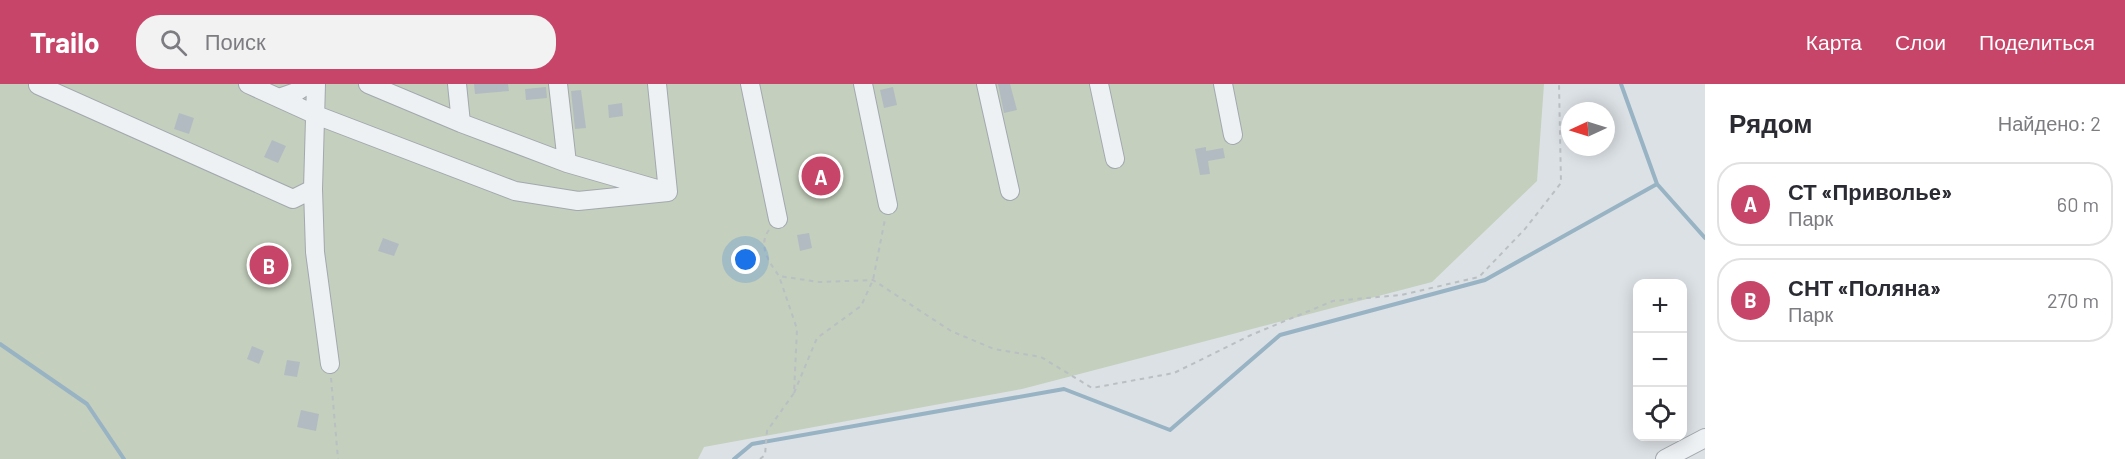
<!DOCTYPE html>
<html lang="ru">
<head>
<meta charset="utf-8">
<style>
	:root { --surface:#fff; --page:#f2f2f3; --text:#2b2b33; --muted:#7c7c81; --line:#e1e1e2; --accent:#c64569 }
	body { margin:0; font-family:Barlow,sans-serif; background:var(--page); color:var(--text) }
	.controls { position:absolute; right:18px; bottom:18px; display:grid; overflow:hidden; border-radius:12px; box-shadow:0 3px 15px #0003 }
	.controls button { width:54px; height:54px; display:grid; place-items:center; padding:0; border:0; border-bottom:2px solid var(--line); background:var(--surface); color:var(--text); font:30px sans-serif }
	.compass { position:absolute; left:1561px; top:18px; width:54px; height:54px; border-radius:50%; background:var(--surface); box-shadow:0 3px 15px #0003; rotate:266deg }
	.you { position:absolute; left:746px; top:176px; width:21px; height:21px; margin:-15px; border:4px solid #fff; border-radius:50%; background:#1a73e8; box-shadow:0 0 0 9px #1a73e833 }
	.badge { display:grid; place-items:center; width:39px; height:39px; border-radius:50%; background:var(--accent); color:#fff; font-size:20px; font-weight:700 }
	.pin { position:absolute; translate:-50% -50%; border:3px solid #fff; box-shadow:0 2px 6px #0006 }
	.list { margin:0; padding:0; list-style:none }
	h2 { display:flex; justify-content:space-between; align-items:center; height:78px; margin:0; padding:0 24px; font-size:26px }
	h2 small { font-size:20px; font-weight:400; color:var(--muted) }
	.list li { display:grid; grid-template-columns:39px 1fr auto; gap:18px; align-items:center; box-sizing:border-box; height:84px; margin:0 12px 12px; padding:0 12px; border:2px solid var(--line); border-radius:24px }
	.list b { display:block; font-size:22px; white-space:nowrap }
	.list p { margin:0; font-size:20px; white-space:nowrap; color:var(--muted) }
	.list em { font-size:20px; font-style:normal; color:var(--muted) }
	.icon { flex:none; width:33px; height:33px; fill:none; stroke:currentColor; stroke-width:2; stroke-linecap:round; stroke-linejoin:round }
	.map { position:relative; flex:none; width:1705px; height:375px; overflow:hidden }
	header { display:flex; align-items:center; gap:36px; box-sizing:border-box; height:84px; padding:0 30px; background:var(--accent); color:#fff }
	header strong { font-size:28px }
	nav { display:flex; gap:33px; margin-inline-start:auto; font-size:21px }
	.search { width:420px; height:54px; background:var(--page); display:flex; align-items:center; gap:15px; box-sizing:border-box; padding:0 21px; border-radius:24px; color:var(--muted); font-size:22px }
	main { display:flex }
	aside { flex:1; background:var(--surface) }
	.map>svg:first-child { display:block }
	.green { fill:#c4cfbd }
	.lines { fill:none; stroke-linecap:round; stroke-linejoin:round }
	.stream { stroke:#98b3c4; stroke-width:4 }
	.building { fill:#b3bbc2 }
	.minor-casing { stroke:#a2a8af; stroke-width:20 }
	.path { stroke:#babfc4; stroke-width:2; stroke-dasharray:4.5 4.5; stroke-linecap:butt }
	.minor { stroke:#eef1f4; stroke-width:18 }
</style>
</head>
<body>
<header>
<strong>Trailo</strong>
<div class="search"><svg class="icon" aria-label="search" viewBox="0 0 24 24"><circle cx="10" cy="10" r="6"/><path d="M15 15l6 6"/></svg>Поиск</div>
<nav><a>Карта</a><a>Слои</a><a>Поделиться</a></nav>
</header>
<main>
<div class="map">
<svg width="1705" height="375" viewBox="0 0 1705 375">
	<rect width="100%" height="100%" fill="#dce1e5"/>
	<path class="green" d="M0,0H1544L1537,97L1432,198L1022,305L704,363L698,375H0Z"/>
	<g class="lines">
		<path class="stream" d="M1621,0L1657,100L1705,154
			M0,260L87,320L124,375
			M734,375L752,360L1064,305L1170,346L1280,251L1485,196L1657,100"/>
	</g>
	<path class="building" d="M474,0H508L509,7L475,10Z
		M998,0H1010L1017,26L1004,29Z
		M546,3L547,14L526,16L525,5Z
		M893,3L897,21L884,24L880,6Z
		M581,6L586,44L575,45L571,7Z
		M622,19L623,32L609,34L608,21Z
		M179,29L194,34L189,50L174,45Z
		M272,56L286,62L278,79L264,73Z
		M1206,63V67L1223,64L1225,74L1208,77L1210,90L1200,91L1195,65Z
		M809,149L812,164L800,167L797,151Z
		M383,154L399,160L394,172L378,167Z
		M252,262L264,267L259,280L247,275Z
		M287,276L300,278L297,293L284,291Z
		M301,326L319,330L316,347L297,343Z"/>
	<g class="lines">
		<defs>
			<path id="minor" d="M248,0L316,31L515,107L578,117L668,108L657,0
				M316,0L313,105L315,168L330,280
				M368,0L461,39L567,79L657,105
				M457,0L461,39
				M558,0L567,79
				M750,0L778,135
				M863,0L888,121
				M986,0L1010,107
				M1099,0L1115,75
				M1223,0L1233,51
				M38,1L293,115L313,105
				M279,14L296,8L308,0
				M1665,375L1705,354"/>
		</defs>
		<use href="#minor" class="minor-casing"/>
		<path class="path" d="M769,146C757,162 770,179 779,192L819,198L873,196L951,247L994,265L1041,273L1092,304L1174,289L1251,251L1333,217L1401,211L1479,193L1525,145L1561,99L1559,0
			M331,294L338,375
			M794,309L817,254L861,222L873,196L885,135
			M760,375L765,371L767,347L794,309L797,245L779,192"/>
		<use href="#minor" class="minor"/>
	</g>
</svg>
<div class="controls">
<button>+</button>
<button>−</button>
<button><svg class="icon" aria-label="locate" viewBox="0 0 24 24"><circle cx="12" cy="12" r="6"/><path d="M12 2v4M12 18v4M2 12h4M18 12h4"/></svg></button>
</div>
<svg class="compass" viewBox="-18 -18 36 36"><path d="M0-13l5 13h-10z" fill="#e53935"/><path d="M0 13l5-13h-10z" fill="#7c7c81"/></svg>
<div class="you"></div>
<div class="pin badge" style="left:821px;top:92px">A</div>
<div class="pin badge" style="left:269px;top:181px">B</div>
</div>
<aside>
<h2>Рядом<small>Найдено: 2</small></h2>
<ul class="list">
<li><span class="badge">A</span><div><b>СТ «Приволье»</b><p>Парк</p></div><em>60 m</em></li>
<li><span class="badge">B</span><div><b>СНТ «Поляна»</b><p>Парк</p></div><em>270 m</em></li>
</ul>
</aside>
</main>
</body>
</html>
